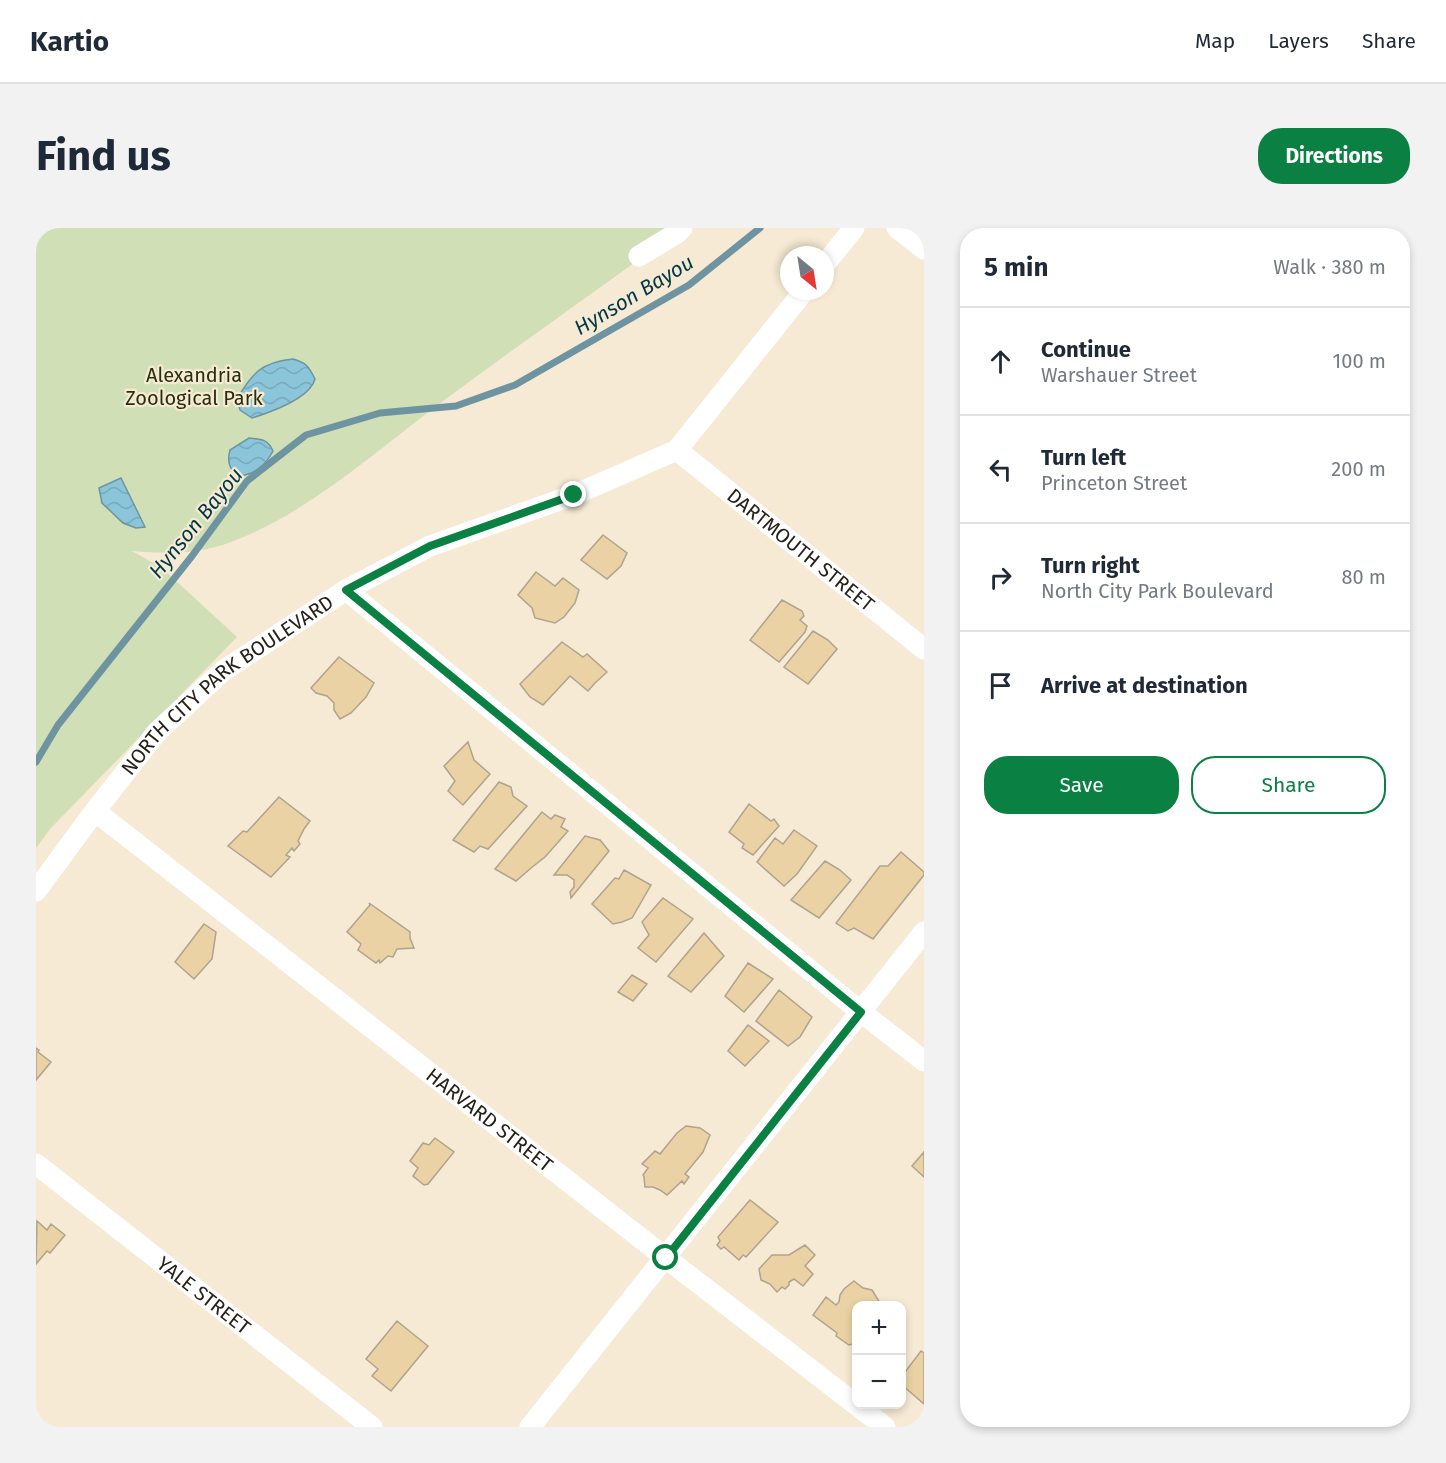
<!DOCTYPE html>
<html lang="en">
<head>
<meta charset="utf-8">
<style>
	:root { --surface:#fff; --page:#f2f2f3; --text:#1f2937; --muted:#747a83; --line:#e0e1e3; --accent:#0b8043 }
	body { margin:0; font-family:"Fira Sans",sans-serif; background:var(--page); color:var(--text) }
	.controls { position:absolute; right:18px; bottom:18px; display:grid; overflow:hidden; border-radius:12px; box-shadow:0 3px 9px #0003 }
	.controls button { width:54px; height:54px; display:grid; place-items:center; padding:0; border:0; border-bottom:2px solid var(--line); background:var(--surface); color:var(--text); font:30px sans-serif }
	.compass { position:absolute; left:744px; top:18px; width:54px; height:54px; border-radius:50%; background:var(--surface); box-shadow:0 3px 9px #0003; rotate:150deg }
	.stop { position:absolute; width:18px; height:18px; margin:-14px; border:4px solid #0b8043; border-radius:50%; background:#fff }
	.stop.end { background:#0b8043; border-color:#fff; box-shadow:0 2px 6px #0008 }
	.list { margin:0; padding:0; list-style:none }
	h2 { display:flex; justify-content:space-between; align-items:center; height:78px; margin:0; padding:0 24px; font-size:26px }
	h2 small { font-size:20px; font-weight:400; color:var(--muted) }
	.list li { display:grid; grid-template-columns:39px 1fr auto; gap:18px; align-items:center; box-sizing:border-box; height:108px; padding:0 24px; border-top:2px solid var(--line) }
	.list b { display:block; font-size:22px; white-space:nowrap }
	.list p { margin:0; font-size:20px; white-space:nowrap; color:var(--muted) }
	.list em { font-size:20px; font-style:normal; color:var(--muted) }
	.actions { display:flex; gap:12px; padding:18px 24px }
	.actions a { flex:1; padding:14px 0; border:2px solid var(--accent); border-radius:24px; text-align:center; font-size:21px; color:var(--accent) }
	.actions .main { background:var(--accent); color:#fff }
	.icon { flex:none; width:33px; height:33px; fill:none; stroke:currentColor; stroke-width:2; stroke-linecap:round; stroke-linejoin:round }
	.map { position:relative; flex:none; width:888px; height:1199px; overflow:hidden; border-radius:24px }
	header { display:flex; align-items:center; gap:36px; box-sizing:border-box; height:84px; padding:0 30px; background:var(--surface); border-bottom:2px solid var(--line) }
	header strong { font-size:28px }
	nav { display:flex; gap:33px; margin-inline-start:auto; font-size:21px }
	.intro { display:flex; align-items:center; justify-content:space-between; box-sizing:border-box; height:144px; padding:0 36px }
	h1 { margin:0; font-size:42px }
	.button { padding:15px 27px; border-radius:24px; background:var(--accent); color:#fff; font-size:21px; font-weight:700 }
	main { display:flex; gap:36px; padding:0 36px }
	aside { flex:1; background:var(--surface); border-radius:24px; box-shadow:0 3px 9px #0003 }
	.map>svg:first-child { display:block }
	.green { fill:#d0dfb5 }
	.water { fill:url(#water-waves); stroke:#6d94a0; stroke-width:1.5 }
	.lines { fill:none; stroke-linecap:round; stroke-linejoin:round }
	.stream { stroke:#6d94a0; stroke-width:7 }
	.building { fill:#ebd2a4; stroke:#aea38e; stroke-width:1.5 }
	.minor { stroke:#fff; stroke-width:21 }
	.route { stroke:#0b8043; stroke-width:8 }
	.labels { text-anchor:middle; dominant-baseline:central; stroke-width:4.5; stroke-linejoin:round; paint-order:stroke }
	.park-label { font-size:20px; fill:#26310c; stroke:#f6ead4 }
	.street-label { font-size:20px; fill:#26221a; stroke:#f6ead4 }
	.water-label { font-size:21px; font-style:italic; fill:#003846; stroke:#f6ead4 }
</style>
</head>
<body>
<header>
<strong>Kartio</strong>
<nav><a>Map</a><a>Layers</a><a>Share</a></nav>
</header>
<div class="intro"><h1>Find us</h1><a class="button">Directions</a></div>
<main>
<div class="map">
<svg width="888" height="1199" viewBox="0 0 888 1199">
	<defs>
		<pattern id="water-waves" width="16" height="10" patternUnits="userSpaceOnUse" patternTransform="scale(1.5)"><rect width="16" height="10" fill="#8bc5da"/><path d="M0 5q4-4 8 0t8 0" fill="none" stroke="#78a9ba"/></pattern>
	</defs>
	<rect width="100%" height="100%" fill="#f6ead4"/>
	<path class="green" d="M0,0H644L640,5C562,61 484,116 407,173C341,222 273,285 195,314C164,326 129,326 96,323L126,340L201,409L15,600L0,620Z"/>
	<path class="water" d="M257,131C271,135 273,139 279,151C274,171 235,184 216,190L204,182L201,171C216,145 226,134 257,131Z
		M213,210C225,211 232,211 237,223C229,238 219,247 201,248C193,240 191,233 194,222Z
		M85,250L109,299L100,300L87,295L66,275L63,260Z"/>
	<g class="lines">
		<path class="stream" d="M0,534L22,497L156,328L211,253L270,207L344,185L420,178L479,157L653,57L724,0"/>
	</g>
	<path class="building" d="M567,307L591,325L585,338L571,351L545,332Z
		M500,344L519,358L527,350L543,362L539,375L528,389L519,395L499,390L496,380L482,367Z
		M746,372L766,383L768,388L764,392L771,398L769,404L743,434L714,412Z
		M777,403L792,412L801,421L772,456L748,439Z
		M526,414L547,429L551,426L571,444L559,455L552,463L534,448L507,477L494,469L484,456Z
		M303,429L338,455L330,469L315,485L304,491L298,482V475L291,468L280,465L275,460Z
		M432,514L438,532L454,546L427,577L412,563L419,553L408,538Z
		M463,554L475,559L477,568L491,578L452,621L444,618L438,624L417,612Z
		M243,569L274,593L268,601L262,613L264,616L258,623L256,620L250,627L254,629L235,649L192,618L207,603L211,604Z
		M713,576L735,593L738,591L743,598L717,627L706,620L708,616L693,604Z
		M506,584L515,591L519,587L529,591L525,599L532,603L509,629L495,640L480,653L459,641Z
		M758,602L781,618L761,646L748,658L721,634L739,610L747,616Z
		M549,608L564,612L573,623L535,670L534,664L538,659V652L531,647H518Z
		M865,624L888,644V647L837,711L818,700L812,703L800,695L844,638H852Z
		M789,633L804,642L815,652L783,690L755,672Z
		M588,642L615,657L596,690L586,694L577,696L556,676L579,650L583,651Z
		M627,670L657,691L620,734L602,720L613,707L606,694Z
		M333,675L374,704V710L378,720L361,721L357,729L352,728L344,735L343,732L340,735L322,722L325,716L311,704L334,677Z
		M168,696L180,704L176,731L158,751L139,734Z
		M668,705L688,728L655,764L632,748Z
		M712,735L737,751L708,784L689,768Z
		M596,747L611,756L597,773L582,764Z
		M743,762L776,789L764,809L752,818L720,793Z
		M712,797L733,813L709,838L692,823Z
		M0,820L3,822L2,824L15,834L0,852Z
		M650,898L664,900L674,907L667,924L649,946L653,949L648,956L646,953L631,967L624,962L617,959H609L608,949L607,947L612,940L606,936L619,923L624,926L641,905Z
		M399,910L418,924L392,956L388,957L377,948L382,940L374,933L387,915L393,917Z
		M888,924V949L876,938Z
		M714,972L742,994L710,1029L707,1027L703,1032L688,1019L685,1021L681,1017L684,1013L682,1009Z
		M1,993L11,1002L15,996L29,1007L14,1025L11,1023L0,1036Z
		M769,1017L779,1027L769,1038L777,1046L767,1058L758,1051L753,1054V1057L749,1061L746,1059L741,1064L734,1056L725,1052L723,1041L736,1027H753Z
		M818,1053L827,1060L836,1062L846,1078H820V1115L813,1117L800,1108L801,1105L777,1087L790,1069L800,1077L803,1074L804,1067L808,1061Z
		M361,1093L392,1118L355,1163L336,1148L342,1141L330,1131Z
		M885,1123L888,1125V1176L866,1157V1148Z"/>
	<g class="lines">
		<g class="minor">
			<path d="M861,0L888,21"/>
			<path d="M603,28L641,5L646,0"/>
			<path d="M789,36L818,0"/>
			<path id="s1" d="M641,222L888,421"/>
			<path d="M310,362L825,784L888,833"/>
			<path id="s2" d="M59,583L630,1030L849,1199"/>
			<path id="s3" d="M0,663L59,583L121,504L187,443L310,362L394,318L538,267L641,222L768,63"/>
			<path id="s4" d="M0,936L336,1199"/>
			<path d="M494,1199L888,704"/>
		</g>
	</g>
	<g class="lines">
		<path class="route" d="M538,267L394,318L310,362L825,784L630,1030"/>
	</g>
	<g class="labels">
		<g class="park-label">
			<text x="158" y="147">Alexandria<tspan x="158" dy="23">Zoological Park</tspan></text>
		</g>
		<g class="street-label">
			<text stroke="none"><textPath href="#s1" startOffset="159">DARTMOUTH STREET</textPath></text>
			<text stroke="none"><textPath href="#s3" startOffset="284">NORTH CITY PARK BOULEVARD</textPath></text>
			<text stroke="none"><textPath href="#s2" startOffset="501">HARVARD STREET</textPath></text>
			<text stroke="none"><textPath href="#s4" startOffset="213">YALE STREET</textPath></text>
		</g>
		<g class="water-label">
			<text transform="translate(598 67) rotate(-31)">Hynson Bayou</text>
			<text transform="translate(160 295) rotate(-51)">Hynson Bayou</text>
		</g>
	</g>
</svg>
<div class="controls">
<button>+</button>
<button>−</button>
</div>
<svg class="compass" viewBox="-18 -18 36 36"><path d="M0-13l5 13h-10z" fill="#e53935"/><path d="M0 13l5-13h-10z" fill="#747a83"/></svg>
<div class="stop" style="left:630px;top:1030px"></div>
<div class="stop end" style="left:538px;top:267px"></div>
</div>
<aside>
<h2>5 min<small>Walk · 380 m</small></h2>
<ul class="list">
<li><svg class="icon" aria-label="ahead" viewBox="0 0 24 24"><path d="M12 20V5M6 11l6-6 6 6"/></svg><div><b>Continue</b><p>Warshauer Street</p></div><em>100 m</em></li>
<li><svg class="icon" aria-label="left" viewBox="0 0 24 24"><path d="M17 20v-9H6M10 6l-5 5 5 5"/></svg><div><b>Turn left</b><p>Princeton Street</p></div><em>200 m</em></li>
<li><svg class="icon" aria-label="right" viewBox="0 0 24 24"><path d="M7 20v-9h11M14 6l5 5-5 5"/></svg><div><b>Turn right</b><p>North City Park Boulevard</p></div><em>80 m</em></li>
<li><svg class="icon" aria-label="arrive" viewBox="0 0 24 24"><path d="M6 21V4h12l-3 4 3 4H6"/></svg><div><b>Arrive at destination</b></div></li>
</ul>
<div class="actions"><a class="main">Save</a><a>Share</a></div>
</aside>
</main>
</body>
</html>
